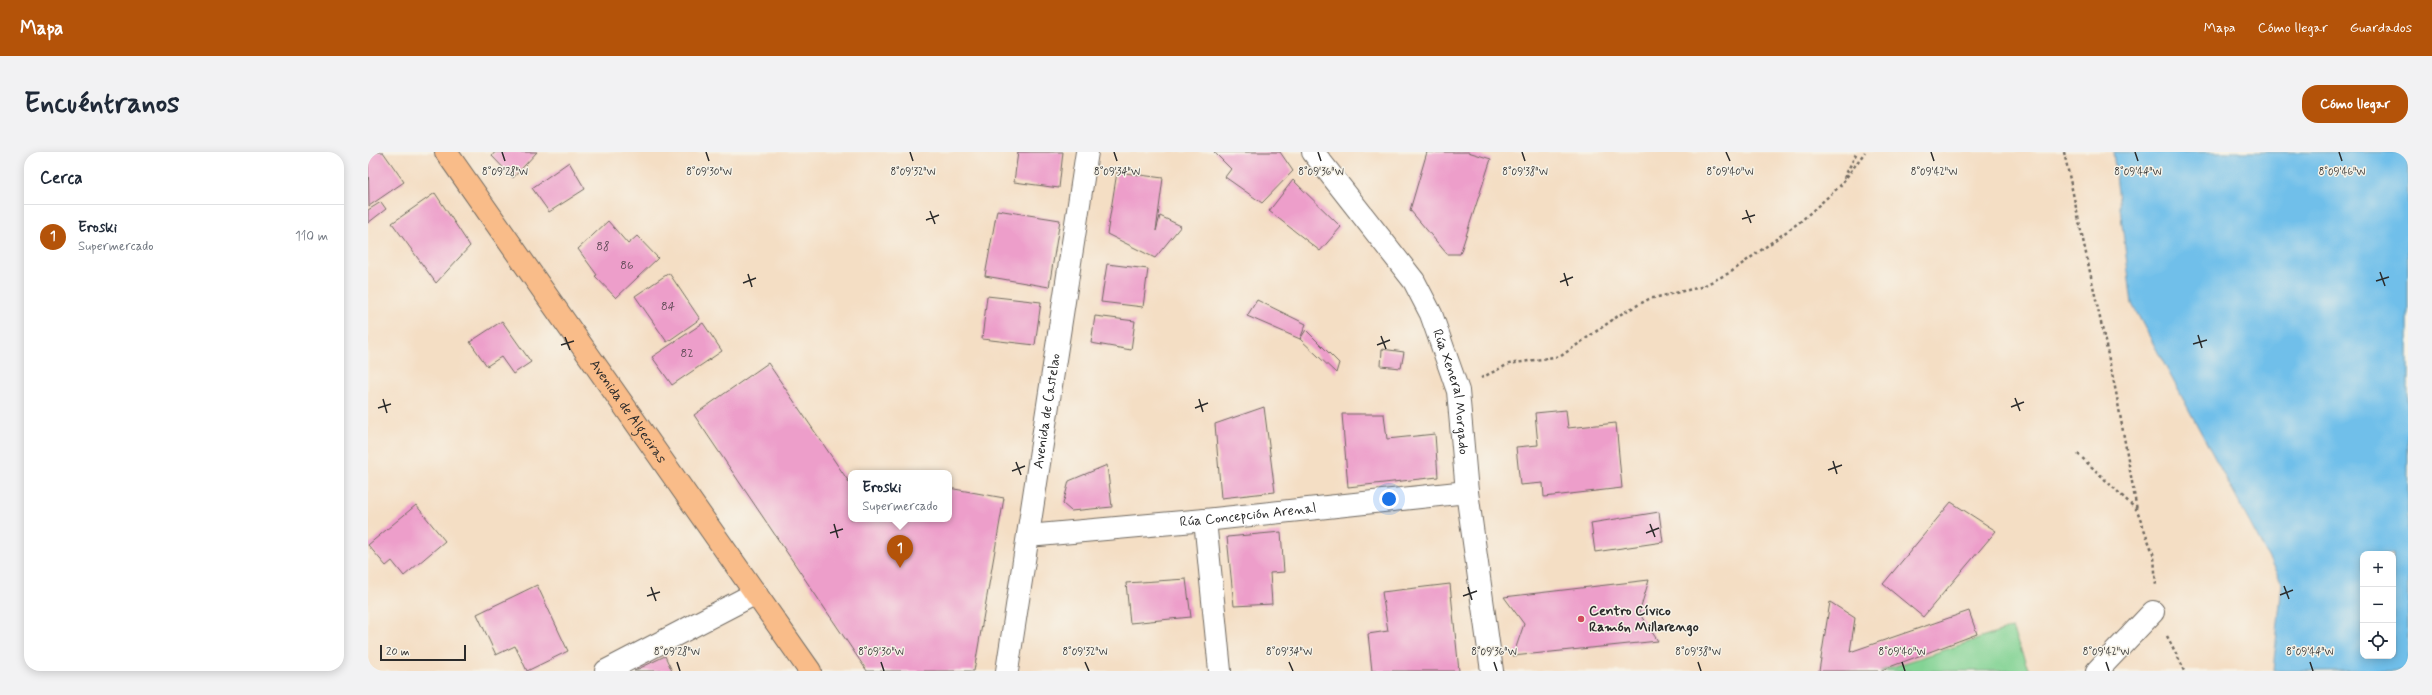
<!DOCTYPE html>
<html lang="es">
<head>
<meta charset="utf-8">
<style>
	:root { --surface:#fff; --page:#f2f2f3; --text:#1f2937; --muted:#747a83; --line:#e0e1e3; --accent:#b45309 }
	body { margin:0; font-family:Mynerve,sans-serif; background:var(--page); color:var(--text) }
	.controls { position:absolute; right:12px; bottom:12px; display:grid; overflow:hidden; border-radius:8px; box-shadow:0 2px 10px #0003 }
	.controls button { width:36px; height:36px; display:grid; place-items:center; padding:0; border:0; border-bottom:1px solid var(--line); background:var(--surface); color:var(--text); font:20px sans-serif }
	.scale { position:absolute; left:12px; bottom:10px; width:86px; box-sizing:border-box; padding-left:4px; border:2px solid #2b2b2b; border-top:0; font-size:11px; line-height:14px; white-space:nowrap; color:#2b2b2b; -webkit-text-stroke:3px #f7f3e8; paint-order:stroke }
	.you { position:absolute; left:1021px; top:347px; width:14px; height:14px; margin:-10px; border:3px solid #fff; border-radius:50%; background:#1a73e8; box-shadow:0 0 0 6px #1a73e833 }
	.badge { display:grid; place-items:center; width:26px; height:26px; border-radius:50%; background:var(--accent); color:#fff; font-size:13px; font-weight:700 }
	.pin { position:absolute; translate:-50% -33px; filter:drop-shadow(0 1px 2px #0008) }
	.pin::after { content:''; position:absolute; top:21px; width:14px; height:12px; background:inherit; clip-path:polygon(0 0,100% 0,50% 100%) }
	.popup { position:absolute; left:480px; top:318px; width:104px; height:52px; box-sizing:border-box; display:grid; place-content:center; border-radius:8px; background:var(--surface); filter:drop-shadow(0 1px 3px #0005); font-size:13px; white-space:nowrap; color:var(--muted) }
	.popup b { font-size:15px; color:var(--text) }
	.popup::after { content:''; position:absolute; left:50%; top:100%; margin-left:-8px; border:8px solid transparent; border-top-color:var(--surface) }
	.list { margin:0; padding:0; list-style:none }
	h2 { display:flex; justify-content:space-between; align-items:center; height:52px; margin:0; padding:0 16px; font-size:17px }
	h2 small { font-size:13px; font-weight:400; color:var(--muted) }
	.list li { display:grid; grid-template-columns:26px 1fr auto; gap:12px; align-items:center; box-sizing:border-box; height:64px; padding:0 16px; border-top:1px solid var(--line) }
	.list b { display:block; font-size:15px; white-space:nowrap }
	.list p { margin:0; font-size:13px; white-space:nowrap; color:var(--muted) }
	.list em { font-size:13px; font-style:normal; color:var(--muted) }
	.icon { flex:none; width:22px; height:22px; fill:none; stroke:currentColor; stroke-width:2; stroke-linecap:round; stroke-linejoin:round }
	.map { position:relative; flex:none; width:2040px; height:519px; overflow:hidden; border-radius:16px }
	header { display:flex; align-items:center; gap:24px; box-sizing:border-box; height:56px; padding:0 20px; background:var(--accent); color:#fff }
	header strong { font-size:19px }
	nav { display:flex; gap:22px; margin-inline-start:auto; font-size:14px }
	.intro { display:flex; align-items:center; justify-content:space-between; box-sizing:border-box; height:96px; padding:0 24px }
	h1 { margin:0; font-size:28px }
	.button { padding:10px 18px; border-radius:16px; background:var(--accent); color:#fff; font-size:14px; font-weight:700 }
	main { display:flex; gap:24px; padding:0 24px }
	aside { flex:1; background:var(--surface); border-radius:16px; box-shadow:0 2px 10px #0003 }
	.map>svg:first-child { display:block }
	.green { fill:#83d394; stroke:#577f60 }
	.water { fill:#6fbfea; stroke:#4d758a; fill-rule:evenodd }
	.building { fill:#ed9eca }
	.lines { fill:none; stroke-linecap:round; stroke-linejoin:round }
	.minor-casing { stroke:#716a61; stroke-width:24 }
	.major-casing { stroke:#716a61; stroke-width:24 }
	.path { stroke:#716a61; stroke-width:2.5; stroke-dasharray:3 3; stroke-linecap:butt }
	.minor { stroke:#fff; stroke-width:22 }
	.major { stroke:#f9bc89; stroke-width:22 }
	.ticks { fill:none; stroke:#2b2b2b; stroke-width:1.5 }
	.poi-dot { fill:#d1495b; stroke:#f7f3e8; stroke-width:1.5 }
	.labels { text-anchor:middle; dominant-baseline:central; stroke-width:3; stroke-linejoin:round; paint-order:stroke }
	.number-label { font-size:12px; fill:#5c4853 }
	.street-label { font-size:14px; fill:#2b2b2b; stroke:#f7f3e8 }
	.poi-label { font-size:14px; font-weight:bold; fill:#2b2b2b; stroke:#f7f3e8; text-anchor:start }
	.ticks-label { font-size:10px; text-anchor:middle; fill:#2b2b2b; stroke:#f7f3e8; stroke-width:3; stroke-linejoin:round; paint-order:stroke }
</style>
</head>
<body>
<header>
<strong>Mapa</strong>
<nav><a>Mapa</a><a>Cómo llegar</a><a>Guardados</a></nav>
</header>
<div class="intro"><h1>Encuéntranos</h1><a class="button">Cómo llegar</a></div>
<main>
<aside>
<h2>Cerca<small></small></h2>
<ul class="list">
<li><span class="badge">1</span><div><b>Eroski</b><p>Supermercado</p></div><em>110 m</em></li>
</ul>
</aside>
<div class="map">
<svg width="2040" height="519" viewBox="0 0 2040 519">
	<rect width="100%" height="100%" fill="#f7f3e8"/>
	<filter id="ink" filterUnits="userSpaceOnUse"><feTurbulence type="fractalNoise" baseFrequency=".025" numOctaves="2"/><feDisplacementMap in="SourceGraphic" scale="8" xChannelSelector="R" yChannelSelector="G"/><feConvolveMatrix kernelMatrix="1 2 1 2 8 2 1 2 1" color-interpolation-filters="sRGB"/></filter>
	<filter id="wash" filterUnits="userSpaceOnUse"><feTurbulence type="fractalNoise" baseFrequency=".012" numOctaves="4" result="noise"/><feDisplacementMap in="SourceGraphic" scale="16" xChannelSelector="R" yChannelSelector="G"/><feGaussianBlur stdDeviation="0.9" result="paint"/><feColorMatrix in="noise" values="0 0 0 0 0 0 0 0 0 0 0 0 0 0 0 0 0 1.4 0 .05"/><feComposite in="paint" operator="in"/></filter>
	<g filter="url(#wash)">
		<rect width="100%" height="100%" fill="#f4dec4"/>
		<path class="green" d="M1644,476L1661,519H1512Z"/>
		<path class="water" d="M1745,0H2040V519H1905L1914,431L1764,152ZM1995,402H2025V504H1995Z"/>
		<g id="blocks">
			<path class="building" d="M0,0H15L36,30L1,54Z
				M127,0H169L145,26L124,4Z
				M650,0H695L691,36L646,30Z
				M846,0H912L925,19L894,51L857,25L863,17Z
				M1059,0H1100L1123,7L1092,102H1079L1042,58Z
				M201,10L217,37L181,60L164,36Z
				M749,20L795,26L788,79L792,64L813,74L787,106L739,82Z
				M925,28L973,75L952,99L901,59Z
				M67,41L102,94L68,131L24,71Z
				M13,50L18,57L0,71V58Z
				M629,58L692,68L681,135L617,124Z
				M240,69L260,92L269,84L290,106L248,146L227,124L229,123L210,97Z
				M739,112L780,117L775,155L733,150Z
				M301,121L332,167L299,190L267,144Z
				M619,144L673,150L667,193L614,187Z
				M889,148L938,172L932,187L938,178L971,211L968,221L932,187L879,164Z
				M727,164L767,169L763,198L723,191Z
				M134,169L163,210L145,222L133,205L119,214L102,190Z
				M335,171L354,199L304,233L284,205Z
				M1014,197L1036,200L1033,216L1013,214Z
				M400,211L483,333V367H581V336L636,346L606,519H499L326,263Z
				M896,255L907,340L853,346L847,272Z
				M1198,258L1200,276L1248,271L1254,336L1176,345L1175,331L1152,333L1148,295L1170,293L1167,261Z
				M974,262H1016L1019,287L1067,282L1070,325L980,335Z
				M739,313L744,355L703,359L695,352L701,329Z
				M1583,350L1628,379L1555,465L1515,432Z
				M48,353L77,389L36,424L24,409L18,414L0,393Z
				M1291,360L1295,390L1227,400L1223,371Z
				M913,380L916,420L902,421L904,452L866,454L859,385Z
				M818,427L823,465L762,471L758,431Z
				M1281,428L1271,461L1290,489L1145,504L1156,472L1136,445Z
				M1082,432L1091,519H1004L1000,482L1020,479L1014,440Z
				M169,433L200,499L159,519L147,494L128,503L109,462Z
				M1462,450L1487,466L1482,500L1601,459L1609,482L1511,519H1451Z
				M297,504L304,519H266Z"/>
		</g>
	</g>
	<g filter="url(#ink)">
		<use href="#blocks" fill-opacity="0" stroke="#716a61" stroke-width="1"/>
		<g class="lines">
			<defs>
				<g id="minor">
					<path id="s1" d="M945,0L1046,129L1063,162L1090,239L1099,340L1124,519"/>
					<path d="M837,368L852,519"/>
					<path id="s2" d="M660,384L837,368L1099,340"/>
					<path d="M238,519L388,441"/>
					<path id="s3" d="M639,519L719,0"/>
					<path d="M1729,519L1785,460"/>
				</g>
				<g id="major">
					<path id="s4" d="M78,0L442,519"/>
				</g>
			</defs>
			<use href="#minor" class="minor-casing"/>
			<use href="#major" class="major-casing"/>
			<path class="path" d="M1696,0L1748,240L1769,358
				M1476,26L1489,0
				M1113,226L1141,212L1193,204L1253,162L1281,147L1333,135L1363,120L1433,69L1472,34L1497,0
				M1710,302L1769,358L1786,404L1788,435
				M1799,484L1817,519"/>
			<use href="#minor" class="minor"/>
			<use href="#major" class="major"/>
		</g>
	</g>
	<path class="ticks" d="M134,0L137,9M338,0L341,9M542,0L545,9M746,0L749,9M950,0L953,9M1154,0L1157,9M1358,0L1362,9M1563,0L1566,9M1767,0L1770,9M1971,0L1974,9M1378,58L1383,71M562,59L567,72M1374,67L1387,63M558,68L571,63M2012,120L2017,134M1196,121L1200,134M380,122L384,135M2008,129L2021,125M1192,130L1205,125M375,131L388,126M1830,183L1834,196M1013,184L1018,197M197,185L202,198M1825,192L1839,188M193,193L206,189M1009,193L1022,188M1647,246L1652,259M15,247L19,261M831,247L835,260M1643,255L1656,250M10,256L23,252M827,256L840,251M1465,309L1469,322M648,310L653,323M1460,318L1474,313M644,319L657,314M466,372L470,386M1282,372L1287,385M462,381L475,377M1278,381L1291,376M1916,434L1921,447M283,435L288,449M1100,435L1104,448M1912,443L1925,438M279,444L292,440M1095,444L1109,439M309,510L312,519M513,510L516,519M717,510L721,519M921,510L925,519M1126,510L1129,519M1330,510L1333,519M1534,510L1537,519M1738,510L1741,519M1942,510L1945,519"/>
	<circle class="poi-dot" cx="1213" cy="467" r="4"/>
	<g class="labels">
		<g class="number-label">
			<text x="235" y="95">88</text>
			<text x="259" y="114">86</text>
			<text x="300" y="155">84</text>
			<text x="319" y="202">82</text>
		</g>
		<g class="street-label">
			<text stroke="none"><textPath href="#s1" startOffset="282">Rúa Xeneral Morgado</textPath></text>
			<text stroke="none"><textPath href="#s4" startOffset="317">Avenida de Algeciras</textPath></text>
			<text stroke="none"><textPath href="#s3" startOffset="263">Avenida de Castelao</textPath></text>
			<text stroke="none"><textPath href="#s2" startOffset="221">Rúa Concepción Arenal</textPath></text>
		</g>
		<g class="poi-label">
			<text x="1221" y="459">Centro Cívico<tspan x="1221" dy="16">Ramón Millarengo</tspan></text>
		</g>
	</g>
	<g class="ticks-label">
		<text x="137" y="23">8°09'28"W</text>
		<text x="953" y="23">8°09'36"W</text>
		<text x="1157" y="23">8°09'38"W</text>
		<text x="1362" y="23">8°09'40"W</text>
		<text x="1566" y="23">8°09'42"W</text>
		<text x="1770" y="23">8°09'44"W</text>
		<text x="341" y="23">8°09'30"W</text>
		<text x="545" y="23">8°09'32"W</text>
		<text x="749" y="23">8°09'34"W</text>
		<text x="1974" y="23">8°09'46"W</text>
		<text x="309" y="503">8°09'28"W</text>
		<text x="513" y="503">8°09'30"W</text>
		<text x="717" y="503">8°09'32"W</text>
		<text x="921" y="503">8°09'34"W</text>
		<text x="1126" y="503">8°09'36"W</text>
		<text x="1330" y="503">8°09'38"W</text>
		<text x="1534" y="503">8°09'40"W</text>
		<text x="1738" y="503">8°09'42"W</text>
		<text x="1942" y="503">8°09'44"W</text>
	</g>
</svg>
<div class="controls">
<button>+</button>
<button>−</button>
<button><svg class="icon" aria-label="locate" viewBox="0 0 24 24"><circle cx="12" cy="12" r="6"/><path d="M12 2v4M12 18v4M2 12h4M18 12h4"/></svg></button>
</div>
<div class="scale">20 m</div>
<div class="you"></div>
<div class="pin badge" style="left:532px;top:416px">1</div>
<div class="popup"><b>Eroski</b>Supermercado</div>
</div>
</main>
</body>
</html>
